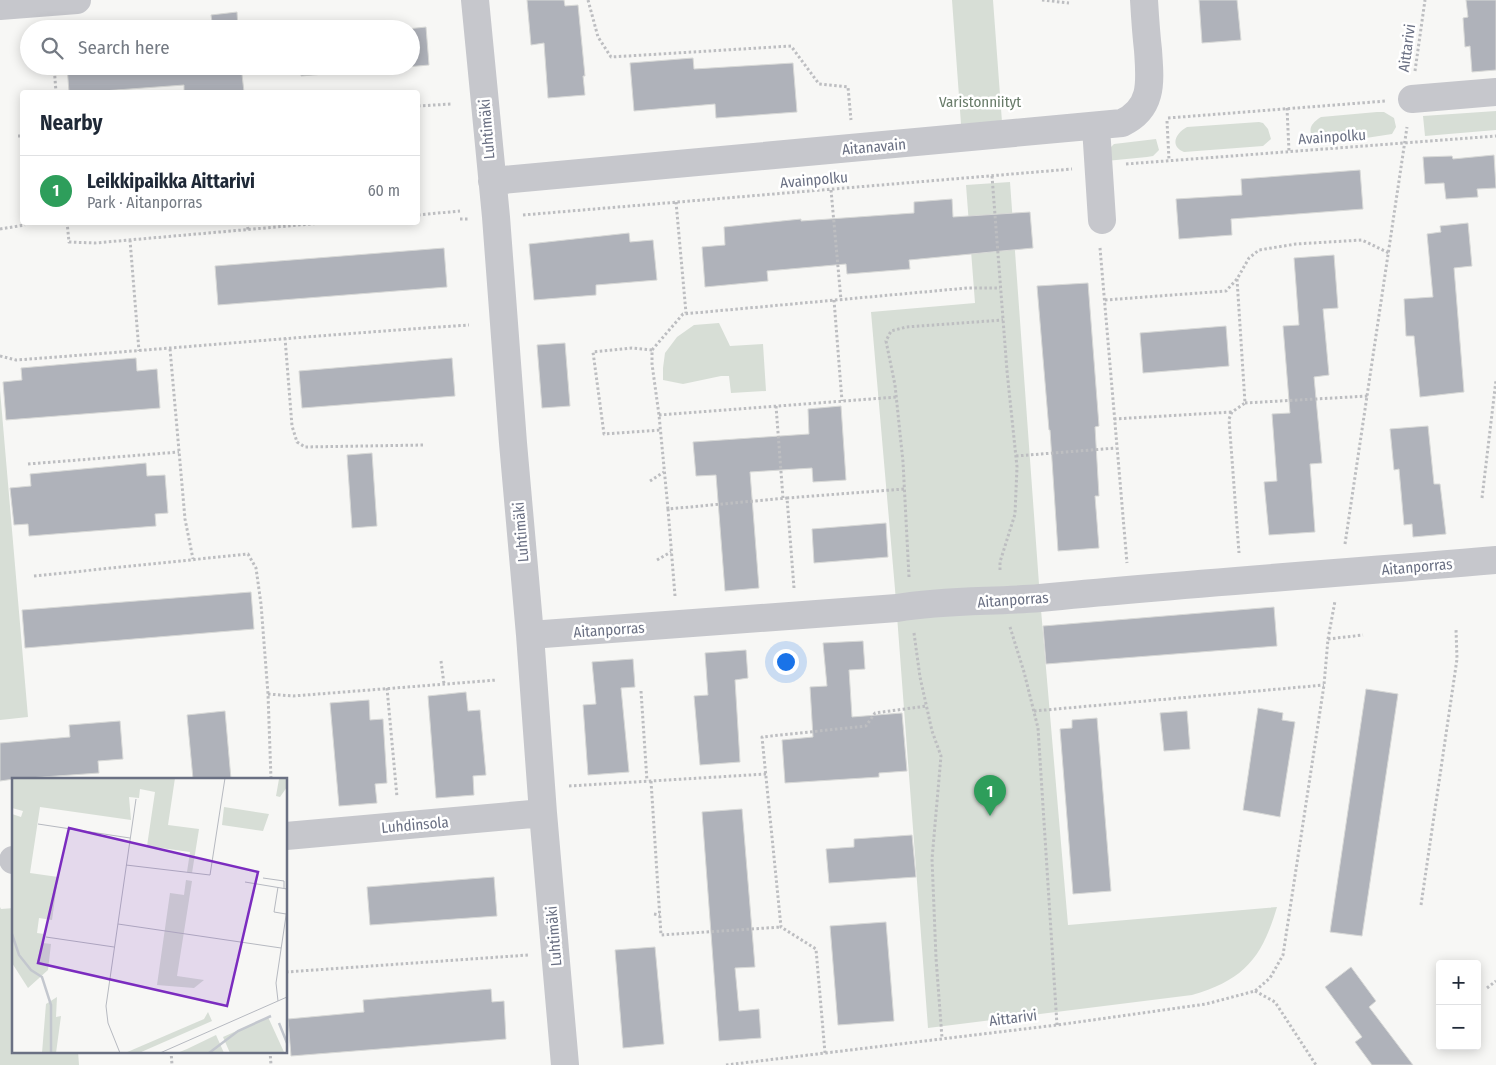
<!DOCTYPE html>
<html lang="en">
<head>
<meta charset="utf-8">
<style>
	:root { --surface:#fff; --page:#f6f6f7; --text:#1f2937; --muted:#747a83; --line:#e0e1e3; --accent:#7c3aed }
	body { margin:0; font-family:"Fira Sans Condensed",sans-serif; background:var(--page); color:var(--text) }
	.controls { position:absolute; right:15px; bottom:15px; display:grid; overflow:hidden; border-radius:5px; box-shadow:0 2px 12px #0003 }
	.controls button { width:45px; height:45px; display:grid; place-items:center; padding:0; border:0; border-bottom:1px solid var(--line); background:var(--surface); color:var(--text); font:25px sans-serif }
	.you { position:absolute; left:785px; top:661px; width:18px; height:18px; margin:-12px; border:4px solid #fff; border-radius:50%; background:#1a73e8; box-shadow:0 0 0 8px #1a73e833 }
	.badge { display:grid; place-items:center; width:32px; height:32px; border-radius:50%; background:var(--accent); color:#fff; font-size:16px; font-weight:700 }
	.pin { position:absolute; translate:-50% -41px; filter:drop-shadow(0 1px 2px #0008) }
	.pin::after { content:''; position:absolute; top:26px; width:18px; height:15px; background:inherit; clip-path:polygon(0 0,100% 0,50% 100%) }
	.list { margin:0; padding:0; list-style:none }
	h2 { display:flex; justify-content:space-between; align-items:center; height:65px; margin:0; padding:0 20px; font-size:21px }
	h2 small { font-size:16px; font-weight:400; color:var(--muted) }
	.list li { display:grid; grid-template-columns:32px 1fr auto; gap:15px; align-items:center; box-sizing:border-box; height:70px; padding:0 20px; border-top:1px solid var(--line) }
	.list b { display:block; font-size:19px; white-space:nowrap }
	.list p { margin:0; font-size:16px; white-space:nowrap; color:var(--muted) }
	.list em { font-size:16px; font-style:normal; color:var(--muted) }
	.icon { flex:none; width:28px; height:28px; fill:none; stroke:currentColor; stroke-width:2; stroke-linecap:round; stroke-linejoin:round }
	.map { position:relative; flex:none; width:1496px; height:1065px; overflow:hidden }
	.search { position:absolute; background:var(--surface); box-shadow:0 2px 12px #0003; left:20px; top:20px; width:400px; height:55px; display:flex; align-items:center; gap:12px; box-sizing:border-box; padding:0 18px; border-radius:28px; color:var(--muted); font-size:19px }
	.panel { position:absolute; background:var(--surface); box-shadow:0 2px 12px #0003; left:20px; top:90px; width:400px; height:135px; border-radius:5px }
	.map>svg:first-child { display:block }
	.green { fill:#d7ded6 }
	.building { fill:#afb2ba; stroke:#d8d9d7 }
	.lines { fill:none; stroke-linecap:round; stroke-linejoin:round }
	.path { stroke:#bdbec1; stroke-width:3; stroke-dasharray:2.5 2.5; stroke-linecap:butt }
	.minor { stroke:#c6c7cc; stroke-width:28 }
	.labels { text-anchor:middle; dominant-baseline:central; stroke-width:5; stroke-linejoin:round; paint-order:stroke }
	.street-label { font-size:15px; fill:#6a7083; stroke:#fff }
	.park-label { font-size:15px; fill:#687b69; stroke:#fff }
	.inset-river { fill:none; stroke:#c3c7ce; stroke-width:2.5 }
	.inset-road { fill:none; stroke:#b6b9c0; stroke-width:1 }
	.view { fill:#7b2cbf; fill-opacity:0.15; stroke:#7b2cbf; stroke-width:2.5 }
	.inset-edge { fill:none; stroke:#6a7083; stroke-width:2.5 }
</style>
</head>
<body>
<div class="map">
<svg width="1496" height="1065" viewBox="0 0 1496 1065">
	<rect width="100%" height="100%" fill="#f7f7f5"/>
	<path class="green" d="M952,0H993L1002,122L961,124Z
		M1496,111V130L1425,136L1423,116Z
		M1377,112H1384L1394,118L1396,127L1392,134L1327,144L1315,142C1307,130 1310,124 1321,117Z
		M1259,122L1263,123L1268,129L1271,139L1263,146L1184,152C1169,146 1176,133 1187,127Z
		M1156,139L1159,150L1153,156L1147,157L1106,161L1110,148L1114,144Z
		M1010,182L1040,598L1068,925L1277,907C1262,958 1244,980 1192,995L928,1028L895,589L871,312L975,303L966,185Z
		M719,323L730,346L763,344L766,391L731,393L729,376H721L683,384L663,380V368L665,353L677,337L694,325Z
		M0,390L28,717L0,720Z
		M0,907L1,909L14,908V1051H78L79,1065H0Z"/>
	<path class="building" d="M527,0H564L565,6L578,5L585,76H583L585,95L548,98L544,43L531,45Z
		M1199,0H1237L1241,40L1202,43Z
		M1466,0H1496V70L1472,72L1470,46L1465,47L1463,18L1468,17Z
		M237,12L238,29H213L211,15Z
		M426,27L429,65L301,76V66H411V29H407Z
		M693,58L694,69L793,63L797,112L716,118L715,104L634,111L630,63Z
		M67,66H241L244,92H184V85L89,92H69Z
		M1494,155L1496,188L1477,189L1478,197L1446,199L1444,183L1425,184L1423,157L1452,156L1453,159Z
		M1360,170L1363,209L1231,219L1232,235L1179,239L1176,199L1242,195L1241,179Z
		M952,199L953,217L1030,212L1033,248L909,260L910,269L847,274L846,264L767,271L768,281L705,287L702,247L725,245L724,227L801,219V221L914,213V202Z
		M1468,223L1472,266L1454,268L1464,392L1420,397L1414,336H1406L1404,299L1433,297L1427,234L1441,232L1440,226Z
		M629,233L630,242L653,240L657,280L596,285V295L534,300L529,244Z
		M444,248L447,287L218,305L215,266Z
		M1334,255L1338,308L1323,309L1329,375L1314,377L1322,463L1310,464L1315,532L1269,535L1264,482L1277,481L1272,414L1290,413L1283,326L1299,325L1294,258Z
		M1088,283L1099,426L1095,427L1099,496H1095L1099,548L1058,551L1050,430H1049L1037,286Z
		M1226,326L1229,366L1143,373L1140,333Z
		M565,343L570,406L542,408L537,345Z
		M136,358L137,371L157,369L160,408L6,420L3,382L22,380L21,368Z
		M452,358L455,396L302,408L299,371Z
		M841,406L846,480L813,482L812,468L750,472L759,588L725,591L716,475L696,476L693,442L809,434L808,409Z
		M1428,426L1434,484H1440L1446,534L1413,537L1412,524L1404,525L1399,469L1394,470L1390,429Z
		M372,453L377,526L352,528L347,455Z
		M146,463L147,476L165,475L168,513L155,514L156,526L29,536L28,524L14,525L10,488L31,486L30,474Z
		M886,523L888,557L814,563L812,529Z
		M251,592L254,629L25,648L22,610Z
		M1274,607L1277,646L1046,664L1043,626Z
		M863,641L865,669L849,670L852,717L902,713L907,771L879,773V777L785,783L782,740L813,737L810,687L827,686L823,643Z
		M746,650L748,678L735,680L740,762L700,765L694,696L708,695L705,653Z
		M633,659L635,687L621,688L629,772L588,775L583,705L596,704L592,662Z
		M1366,689L1398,694L1362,936L1330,932Z
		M466,692L468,711L480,710L486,775L473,776L474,795L436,798L428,696Z
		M369,700L370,720L383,719L387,783L375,784L377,803L339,806L330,703Z
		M1258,708L1283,713L1282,720L1295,722L1280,817L1243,810Z
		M225,711L231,779H193L187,715Z
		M1187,711L1190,749L1164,751L1160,713Z
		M1097,718L1111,891L1073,894L1060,729L1072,728V720Z
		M120,721L123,759L98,761L99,773L14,779L0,781V743L70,737L69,725Z
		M742,809L755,967L735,968L739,1011L759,1009L761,1038L719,1041L702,812Z
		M912,835L916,877L829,883L826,849L854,847V839Z
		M494,877L497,916L370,925L367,887Z
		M886,922L894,1021L838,1025L830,926Z
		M655,947L664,1044L623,1048L615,950Z
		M1351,967L1376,1001L1369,1007L1413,1065H1372L1355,1042L1362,1037L1325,987Z
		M491,989L492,1002L504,1001L506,1039L291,1056L288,1019L364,1012L363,1000Z"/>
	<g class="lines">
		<path class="path" d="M588,0L598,37L611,57L791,46L819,84L848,87L851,120
			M1042,0L1069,3
			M54,66L56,92
			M1415,71L1425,0
			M418,106L451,104
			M1287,108L1289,151
			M1168,118L1386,101
			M1167,121L1169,160
			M18,136H22
			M1126,164L1496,136
			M992,176L1007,371L1017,467L1015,514L1000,562V572
			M831,190L841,300
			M676,202L686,313
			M418,215L460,211
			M523,215L1072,169
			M460,219H469
			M67,222L69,242L95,243L333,222
			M247,222L248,230
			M0,229L25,225
			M130,240L139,351
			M1100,248L1127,563
			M1237,279L1245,403L1232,412L1229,419L1239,553
			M834,300L842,401
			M1105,300L1226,291L1237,279L1249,258L1259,250L1296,244L1362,240L1389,253
			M285,338L292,426L297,442L305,447L424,445
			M170,349L185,519L193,559
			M652,350L632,348L593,352L604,434L661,430
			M0,356L16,360C167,349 318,335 469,325
			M1245,403L1368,396
			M776,406L783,498
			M659,415L897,397
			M1114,419L1232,412
			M1016,456L1116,448
			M28,464L179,452
			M650,481L664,472
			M1482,498L1496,380
			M668,509L659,415L652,364V350L683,314L967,288H1000
			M1345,544L1407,127
			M657,560L671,552
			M34,576L248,554L256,568L261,604L268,694L271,779
			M909,577L903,462L895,385L886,341L891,331L906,327L1003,320
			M794,588L787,498L904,489
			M675,596L668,509L787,498
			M1010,627L1024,672L1038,728L1057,1025
			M914,633L920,677L932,731L941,756L932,859L936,958L942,1038
			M1328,639L1363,635
			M441,661L444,684
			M387,688L397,797
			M641,691L647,781
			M268,694L293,696L497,680
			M1034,711L1324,685
			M651,781L661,935L781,927
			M569,786L766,774
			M1421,905L1457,659L1456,629
			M654,914L660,915
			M286,972L528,955
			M1487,988L1496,981
			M1255,991L1275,1002L1316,1065
			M171,1051L172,1065
			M270,1051L271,1065
			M825,1053L816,949L781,927L762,737L866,726L875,713L927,706
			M726,1065L1057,1025L1206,1004L1255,991L1270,978L1283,955L1324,685L1328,639L1335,601"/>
		<path class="minor" d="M475,0L496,217L513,443L530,635L543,813L565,1065
			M0,6L77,0
			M1412,99L1496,92
			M1096,127L1102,220
			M492,181L1122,123C1154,108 1150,80 1148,50C1146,33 1145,17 1144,0
			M530,635L897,608C944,600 993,602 1040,598C1192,583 1344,573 1496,560
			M286,836L543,813
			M13,860H14"/>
	</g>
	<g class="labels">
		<g class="street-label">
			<text transform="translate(1407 48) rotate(-82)">Aittarivi</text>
			<text transform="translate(487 129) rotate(-95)">Luhtimäki</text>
			<text transform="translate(1332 137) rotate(-4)">Avainpolku</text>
			<text transform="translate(874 147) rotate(-5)">Aitanavain</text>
			<text transform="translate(814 180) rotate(-5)">Avainpolku</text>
			<text transform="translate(521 532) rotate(-95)">Luhtimäki</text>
			<text transform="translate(1417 567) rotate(-5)">Aitanporras</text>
			<text transform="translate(1013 600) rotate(-4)">Aitanporras</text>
			<text transform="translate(609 630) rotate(-4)">Aitanporras</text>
			<text transform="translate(415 825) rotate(-5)">Luhdinsola</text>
			<text transform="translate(554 936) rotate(-95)">Luhtimäki</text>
			<text transform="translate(1013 1018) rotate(-7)">Aittarivi</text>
		</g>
		<g class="park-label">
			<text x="980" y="102">Varistonniityt</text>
		</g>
	</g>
	<g transform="translate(12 778)">
		<rect width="275" height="275" fill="#f7f7f5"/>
		<path d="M0,0H163L156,47L187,51L180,95L175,94L178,74L135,68L143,14L128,11L127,20L117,19L119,42L28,29L18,95L46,99L40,142L27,140L25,155L32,156L31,165L39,166L36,192L16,210L0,185V36L9,39L11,33L0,30ZM264,0H275V9L268,19L264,18L267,1ZM212,29L257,36L251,53L210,47ZM174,102L180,103L165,198L192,202L182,210L145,207L158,115L172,117ZM45,219L44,239L49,238L44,275H30L34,226ZM196,234L200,243L127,275H113L192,241ZM256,239L272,274L218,275L211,259ZM204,257L212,275H165L175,271Z" fill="#d7ded6"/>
		<path class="inset-river" d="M0,156L7,177L19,192L30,199L39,227V275M267,245L275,265M197,275L226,253L259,238"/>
		<path class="inset-road" d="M26,46L118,60M114,87L198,97L213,0M251,100L272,103V110M233,104L275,111M266,109L262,134L274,136M106,146L269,170M34,159L102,169M266,223L264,205L275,131M108,275L96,245L94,228L124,21M148,275L275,219"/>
		<path class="view" d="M57,50L246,94L215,228L26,185Z"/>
		<rect width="275" height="275" class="inset-edge"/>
	</g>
</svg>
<div class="controls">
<button>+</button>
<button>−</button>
</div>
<div class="you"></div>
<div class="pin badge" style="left:990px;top:816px;background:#2e9e5b">1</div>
<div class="search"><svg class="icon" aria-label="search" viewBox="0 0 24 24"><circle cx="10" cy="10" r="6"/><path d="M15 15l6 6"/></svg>Search here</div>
<section class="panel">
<h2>Nearby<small></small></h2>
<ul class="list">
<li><span class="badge" style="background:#2e9e5b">1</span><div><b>Leikkipaikka Aittarivi</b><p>Park · Aitanporras</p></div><em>60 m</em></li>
</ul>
</section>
</div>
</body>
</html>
